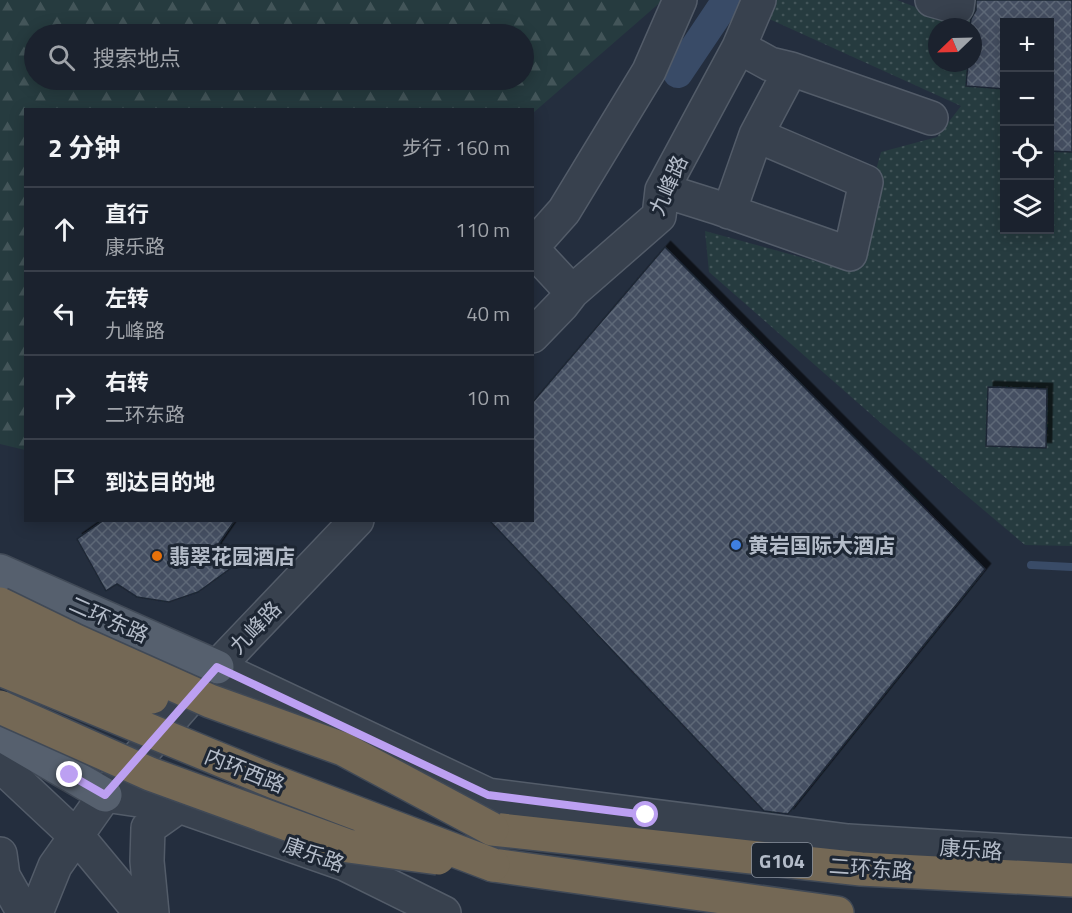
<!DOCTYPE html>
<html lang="zh">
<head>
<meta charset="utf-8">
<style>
	:root { --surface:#1b222e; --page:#242a36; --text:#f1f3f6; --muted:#a0a4aa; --line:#393f4a }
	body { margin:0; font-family:"Titillium Web","Noto Sans SC",sans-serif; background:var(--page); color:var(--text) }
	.controls { position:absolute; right:18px; top:18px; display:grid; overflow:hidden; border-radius:0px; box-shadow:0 3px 15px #0003 }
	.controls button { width:54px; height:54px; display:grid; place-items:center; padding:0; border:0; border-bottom:2px solid var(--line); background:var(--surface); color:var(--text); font:30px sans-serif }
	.compass { position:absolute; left:928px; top:18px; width:54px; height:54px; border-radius:50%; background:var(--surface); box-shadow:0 3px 15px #0003; rotate:247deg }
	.stop { position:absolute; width:18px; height:18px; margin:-14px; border:4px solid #bca0f2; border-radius:50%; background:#fff }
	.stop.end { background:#bca0f2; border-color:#fff; box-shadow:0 2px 6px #0008 }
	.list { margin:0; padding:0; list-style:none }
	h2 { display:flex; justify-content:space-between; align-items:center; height:78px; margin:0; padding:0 24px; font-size:26px }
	h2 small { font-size:20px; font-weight:400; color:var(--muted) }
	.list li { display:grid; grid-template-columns:39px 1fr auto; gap:18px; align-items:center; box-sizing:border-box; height:84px; padding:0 24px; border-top:2px solid var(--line) }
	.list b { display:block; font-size:22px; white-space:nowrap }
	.list p { margin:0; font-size:20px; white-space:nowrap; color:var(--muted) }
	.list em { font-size:20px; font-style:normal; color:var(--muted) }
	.icon { flex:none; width:33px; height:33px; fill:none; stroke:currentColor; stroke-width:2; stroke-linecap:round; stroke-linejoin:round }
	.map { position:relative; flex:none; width:1072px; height:913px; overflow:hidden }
	.search { position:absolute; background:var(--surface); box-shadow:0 3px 15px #0003; left:24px; top:24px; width:510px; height:66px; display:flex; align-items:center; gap:15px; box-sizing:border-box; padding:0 21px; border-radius:33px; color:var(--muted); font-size:22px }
	.panel { position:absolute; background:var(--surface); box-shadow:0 3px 15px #0003; left:24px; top:108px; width:510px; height:414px; border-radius:0px }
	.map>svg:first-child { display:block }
	.grass { fill:url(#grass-dots); fill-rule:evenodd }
	.forest { fill:url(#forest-firs); fill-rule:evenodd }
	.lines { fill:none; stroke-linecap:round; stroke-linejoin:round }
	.stream { stroke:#394b67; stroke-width:8 }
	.canal { stroke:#394b67; stroke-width:30 }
	.building { fill:url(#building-cross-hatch); stroke:#1f2835; stroke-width:1.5; filter:url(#shadow) }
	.minor-casing { stroke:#535c69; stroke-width:36 }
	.major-casing { stroke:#414a57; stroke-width:36 }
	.highway-casing { stroke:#404956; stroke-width:36 }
	.minor { stroke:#38414e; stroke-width:33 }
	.major { stroke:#56606e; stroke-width:33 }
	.highway { stroke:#746855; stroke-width:33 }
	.highway-bridge-casing { stroke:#404956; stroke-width:36; stroke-linecap:butt }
	.highway-bridge { stroke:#746855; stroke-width:33 }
	.route { stroke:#bca0f2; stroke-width:8 }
	.shop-dot { fill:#3f7fe0; stroke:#1d2633; stroke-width:2 }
	.food-dot { fill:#e8710a; stroke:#1d2633; stroke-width:2 }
	.labels { text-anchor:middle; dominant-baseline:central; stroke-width:6; stroke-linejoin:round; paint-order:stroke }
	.shield { fill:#1d2633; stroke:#878f9c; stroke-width:1.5 }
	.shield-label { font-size:20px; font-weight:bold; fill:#b4bcc9 }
	.street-label { font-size:21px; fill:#b4bcc9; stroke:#1d2633 }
	.poi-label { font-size:21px; font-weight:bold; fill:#b4bcc9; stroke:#1d2633; text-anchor:start }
</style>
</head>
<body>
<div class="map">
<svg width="1072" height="913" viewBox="0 0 1072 913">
	<defs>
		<pattern id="grass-dots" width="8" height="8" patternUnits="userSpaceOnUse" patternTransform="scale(1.5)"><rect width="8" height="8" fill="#263b3f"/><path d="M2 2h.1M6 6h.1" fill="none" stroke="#435559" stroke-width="1.8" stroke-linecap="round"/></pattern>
		<pattern id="forest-firs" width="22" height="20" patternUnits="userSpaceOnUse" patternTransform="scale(1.5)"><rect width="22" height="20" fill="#263b3f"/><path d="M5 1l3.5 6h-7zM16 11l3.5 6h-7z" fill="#435559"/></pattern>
		<pattern id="building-cross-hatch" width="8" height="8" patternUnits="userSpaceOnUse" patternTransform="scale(1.5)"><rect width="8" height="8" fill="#455062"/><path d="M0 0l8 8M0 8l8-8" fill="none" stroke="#5d6777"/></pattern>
		<filter id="shadow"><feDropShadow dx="5.5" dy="-5.5" stdDeviation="0" flood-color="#0009"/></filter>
	</defs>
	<rect width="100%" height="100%" fill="#242e3e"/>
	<path class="grass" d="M773,0H897L960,24L966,0H1072V546L1025,545L882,424L709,272L705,231L848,270L881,152L937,137L961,106L767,18ZM1004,22H1050V230H1004ZM937,27H973V63H937Z"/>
	<path class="forest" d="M0,0H663L533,113L532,110H26L25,450L0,444ZM34,34H524V80H34Z"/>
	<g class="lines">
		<path class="stream" d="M1031,565L1072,567"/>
		<path class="canal" d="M678,73L727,0"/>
	</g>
	<path class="building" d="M976,0H1072V152L1050,151V22H1005V89L966,86L968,63H973V27H970L971,19L976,10Z
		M665,247L985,569L788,814L764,811L489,520H532V403Z
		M988,387L1047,389L1046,448L986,446Z
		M104,520H235L215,549L238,563L198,592L169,602L137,597L117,584L106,591L77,539Z"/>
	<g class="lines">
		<defs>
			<path id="minor" d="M932,0L957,7L958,0
				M739,47L770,64L791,69
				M662,190L716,207L850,254L866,182L756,135
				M729,212L756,135L791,69L931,118
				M532,247L564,211L649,71L680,0
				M532,249L572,292
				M532,336L562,305L572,292L659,216L662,190L739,47L759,0
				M217,667L488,795L848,841L1072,855
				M0,765L82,842L141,913
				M105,795L179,806L345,864L444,913
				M0,854L3,876L24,913
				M36,913L55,866L105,795L217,667L357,520
				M152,913L147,861L148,828L179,806"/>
			<path id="major" d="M0,571L217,667
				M0,734L105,795"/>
			<path id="highway" d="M492,829L861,869L1072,880
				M493,865L837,913"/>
		</defs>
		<use href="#minor" class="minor-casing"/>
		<use href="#major" class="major-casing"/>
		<use href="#highway" class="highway-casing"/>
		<use href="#minor" class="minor"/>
		<use href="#major" class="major"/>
		<use href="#highway" class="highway"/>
		<defs>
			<path id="highway-bridge" d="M0,604L76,641L210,701L343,749L492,829
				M0,637L46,656L152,697
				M0,669L272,781L493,865
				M0,707L150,774L348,846L438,858"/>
		</defs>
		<use href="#highway-bridge" class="highway-bridge-casing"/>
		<use href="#highway-bridge" class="highway-bridge"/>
	</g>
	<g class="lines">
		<path class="route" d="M70,775L105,795L217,667L488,795L646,815"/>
	</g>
	<circle class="shop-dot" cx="736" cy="545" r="6"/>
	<circle class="food-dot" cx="157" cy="556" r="6"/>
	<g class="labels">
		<rect class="shield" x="752" y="843" width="60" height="34" rx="4.5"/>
		<g class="shield-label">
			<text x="782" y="860">G104</text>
		</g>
		<g class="street-label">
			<text transform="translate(668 185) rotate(-66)">九峰路</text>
			<text transform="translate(109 619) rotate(24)">二环东路</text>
			<text transform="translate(255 627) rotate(-46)">九峰路</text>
			<text transform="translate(245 770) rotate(22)">内环西路</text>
			<text transform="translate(971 849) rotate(4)">康乐路</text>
			<text transform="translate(314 854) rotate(20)">康乐路</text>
			<text transform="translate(871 868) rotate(4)">二环东路</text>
		</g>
		<g class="poi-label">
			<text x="748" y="545">黄岩国际大酒店</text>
			<text x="169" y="556">翡翠花园酒店</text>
		</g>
	</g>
</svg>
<div class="controls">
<button>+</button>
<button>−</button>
<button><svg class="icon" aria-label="locate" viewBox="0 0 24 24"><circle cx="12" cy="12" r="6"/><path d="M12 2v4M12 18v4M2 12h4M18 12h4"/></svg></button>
<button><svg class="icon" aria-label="layers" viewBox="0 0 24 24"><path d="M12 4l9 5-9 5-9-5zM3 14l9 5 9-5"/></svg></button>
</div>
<svg class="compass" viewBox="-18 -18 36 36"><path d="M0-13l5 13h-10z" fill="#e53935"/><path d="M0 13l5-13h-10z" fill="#a0a4aa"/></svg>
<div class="stop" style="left:646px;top:815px"></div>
<div class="stop end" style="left:70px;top:775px"></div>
<div class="search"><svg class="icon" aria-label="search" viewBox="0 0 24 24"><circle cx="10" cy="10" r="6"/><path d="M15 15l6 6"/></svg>搜索地点</div>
<section class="panel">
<h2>2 分钟<small>步行 · 160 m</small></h2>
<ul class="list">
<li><svg class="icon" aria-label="ahead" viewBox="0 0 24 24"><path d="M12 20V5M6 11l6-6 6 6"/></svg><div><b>直行</b><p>康乐路</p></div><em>110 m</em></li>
<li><svg class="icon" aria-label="left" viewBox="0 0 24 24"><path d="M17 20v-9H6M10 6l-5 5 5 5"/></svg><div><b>左转</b><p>九峰路</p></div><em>40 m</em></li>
<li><svg class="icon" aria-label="right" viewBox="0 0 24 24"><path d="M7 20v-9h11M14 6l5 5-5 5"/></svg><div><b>右转</b><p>二环东路</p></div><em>10 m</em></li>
<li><svg class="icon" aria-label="arrive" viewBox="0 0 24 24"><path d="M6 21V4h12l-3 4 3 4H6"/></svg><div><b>到达目的地</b></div></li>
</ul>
</section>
</div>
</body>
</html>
